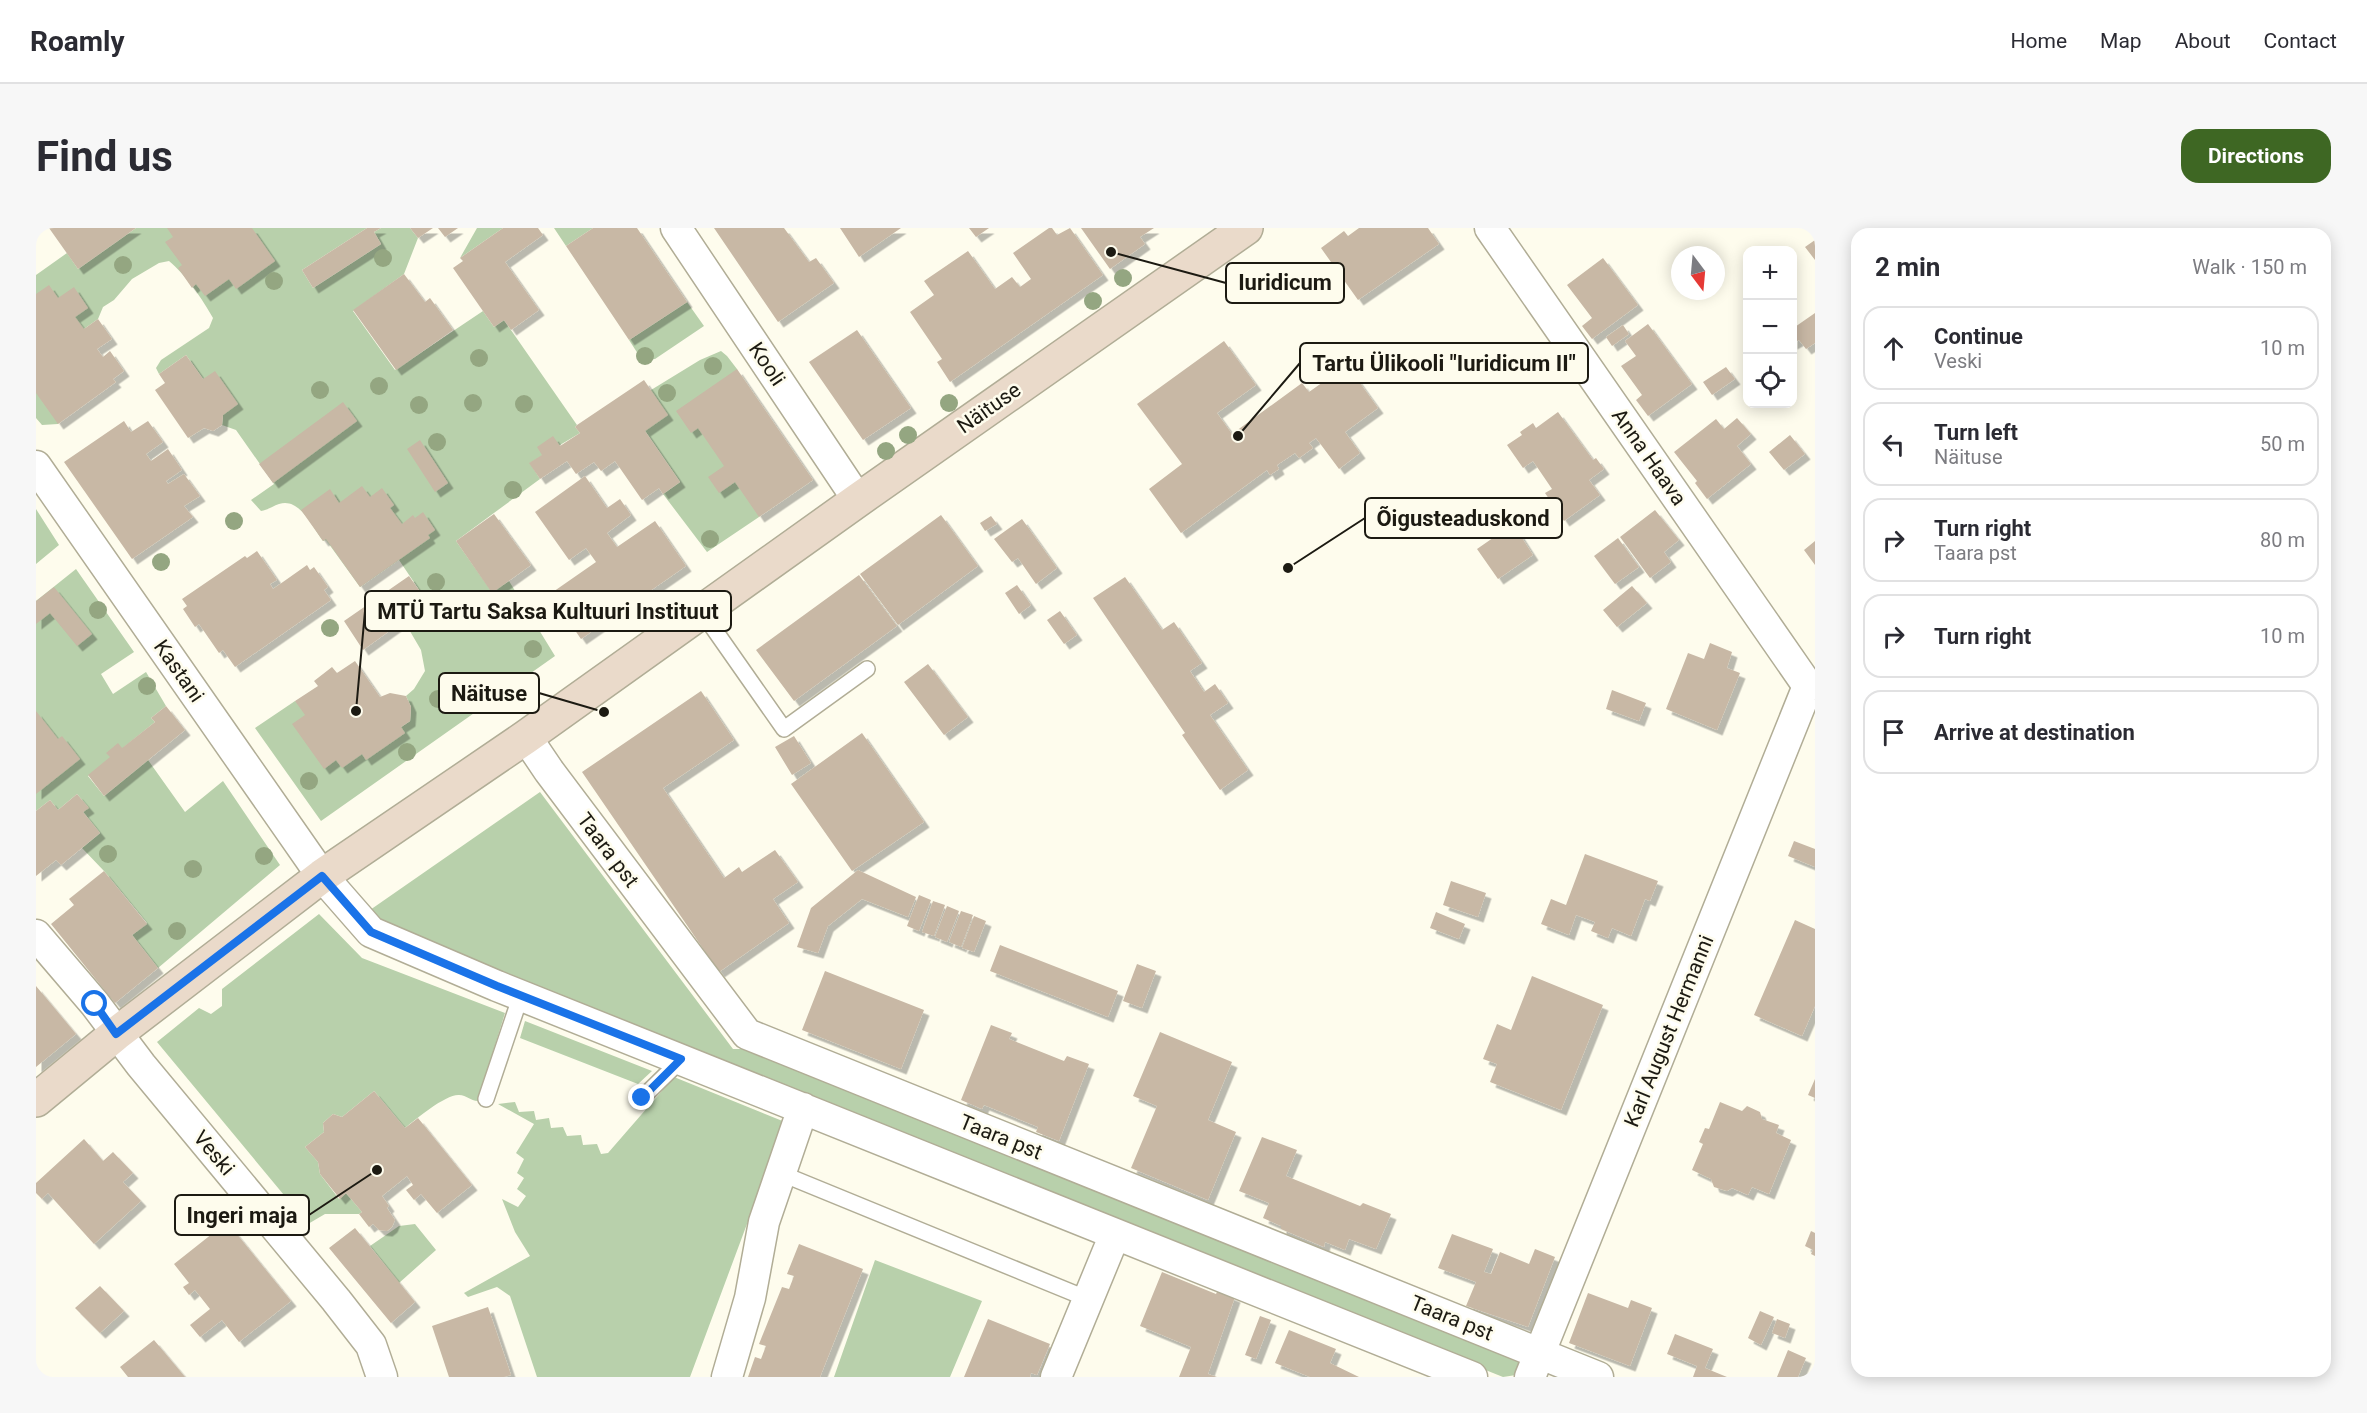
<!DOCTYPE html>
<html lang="en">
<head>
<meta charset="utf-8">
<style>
	:root { --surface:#fff; --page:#f7f7f7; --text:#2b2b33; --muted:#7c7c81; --line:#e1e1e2; --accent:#3e6723 }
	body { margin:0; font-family:Roboto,sans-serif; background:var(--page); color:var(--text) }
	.controls { position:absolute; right:18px; top:18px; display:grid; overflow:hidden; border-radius:12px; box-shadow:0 3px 15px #0003 }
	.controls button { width:54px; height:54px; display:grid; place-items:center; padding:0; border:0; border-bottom:2px solid var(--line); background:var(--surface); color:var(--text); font:30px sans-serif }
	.compass { position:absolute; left:1635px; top:18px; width:54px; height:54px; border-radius:50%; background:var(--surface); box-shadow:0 3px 15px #0003; rotate:164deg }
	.stop { position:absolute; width:18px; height:18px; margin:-14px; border:4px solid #1a73e8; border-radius:50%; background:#fff }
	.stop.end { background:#1a73e8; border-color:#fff; box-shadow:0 2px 6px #0008 }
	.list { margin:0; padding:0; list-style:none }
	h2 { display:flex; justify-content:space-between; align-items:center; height:78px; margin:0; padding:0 24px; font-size:26px }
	h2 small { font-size:20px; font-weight:400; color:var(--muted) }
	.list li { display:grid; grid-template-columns:39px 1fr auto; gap:18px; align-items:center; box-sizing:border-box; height:84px; margin:0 12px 12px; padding:0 12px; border:2px solid var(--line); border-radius:18px }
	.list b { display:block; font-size:22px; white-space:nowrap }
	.list p { margin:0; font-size:20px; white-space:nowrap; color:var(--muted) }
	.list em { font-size:20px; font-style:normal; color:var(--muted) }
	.icon { flex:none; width:33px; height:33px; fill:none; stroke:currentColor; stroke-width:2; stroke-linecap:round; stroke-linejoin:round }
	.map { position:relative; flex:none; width:1779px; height:1149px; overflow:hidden; border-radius:18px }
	header { display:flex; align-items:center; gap:36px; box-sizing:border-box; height:84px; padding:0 30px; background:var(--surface); border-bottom:2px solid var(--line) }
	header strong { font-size:28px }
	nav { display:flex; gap:33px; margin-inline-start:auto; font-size:21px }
	.intro { display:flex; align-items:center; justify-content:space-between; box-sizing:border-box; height:144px; padding:0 36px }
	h1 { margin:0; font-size:42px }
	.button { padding:15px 27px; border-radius:18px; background:var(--accent); color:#fff; font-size:21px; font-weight:700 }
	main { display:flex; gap:36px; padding:0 36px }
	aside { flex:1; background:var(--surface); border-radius:18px; box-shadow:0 3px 15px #0003 }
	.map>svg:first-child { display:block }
	.green { fill:#b8d0ab }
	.building { fill:#c8b8a5; filter:url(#shadow) }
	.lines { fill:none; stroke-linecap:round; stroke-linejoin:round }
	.lane-casing { stroke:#b1ad96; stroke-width:18 }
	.street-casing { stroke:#b1ad96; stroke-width:33 }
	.secondary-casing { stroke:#b1ad96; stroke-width:36 }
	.lane { stroke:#fff; stroke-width:15 }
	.street { stroke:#fff; stroke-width:30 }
	.secondary { stroke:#eadaca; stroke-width:33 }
	.tree { fill:#94a681 }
	.route { stroke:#1a73e8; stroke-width:8 }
	.labels { text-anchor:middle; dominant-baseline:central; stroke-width:5; stroke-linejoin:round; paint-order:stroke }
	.street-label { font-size:21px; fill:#1c1a12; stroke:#fefced }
	.leader { fill:none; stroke:#1c1a12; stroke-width:2 }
	.callout-dot { fill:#1c1a12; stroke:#fefced; stroke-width:2 }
	.callout { fill:#fefced; stroke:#1c1a12; stroke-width:2 }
	.callout-label { font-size:22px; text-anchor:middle; font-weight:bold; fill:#1c1a12 }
</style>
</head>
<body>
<header>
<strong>Roamly</strong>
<nav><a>Home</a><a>Map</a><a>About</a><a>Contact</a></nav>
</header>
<div class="intro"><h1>Find us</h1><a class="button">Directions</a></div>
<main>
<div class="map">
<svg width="1779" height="1149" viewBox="0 0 1779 1149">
	<defs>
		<filter id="shadow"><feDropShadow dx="5.5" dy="5.5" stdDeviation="0" flood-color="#0004"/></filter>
	</defs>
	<rect width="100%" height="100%" fill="#fefced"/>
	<path class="green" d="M100,0H331L266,42L277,60L345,16L338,4L345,0H374L382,10L368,46L317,83L359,142L447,83L458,99L468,92L541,197L539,199L544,205L494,235L504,251L420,313L456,364L473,353L519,428L285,593L219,500L259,473L365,499L374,493L375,479L370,468L378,461L389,443L385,422L368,393L392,375L363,332L324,359L290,312L287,313C277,300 264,269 243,276C237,278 232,282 225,283L215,272L238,256L200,202L186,197L187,187L167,151L150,127L123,146L120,140L125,132L173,100L177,90C167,72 150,47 133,33L123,35L96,51L78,72L67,79L62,91L48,101L22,196L6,197L0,190V47L31,25L42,41Z
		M441,0H467L424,30Z
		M518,0H557L530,18Z
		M651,74L668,98L619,131L606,132L593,112Z
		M685,123L691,128L701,141L723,289L671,324L627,266L644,254L609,203L615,162L664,132Z
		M0,281L23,317L0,336Z
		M40,341L98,424L65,446L77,466L110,444L130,478L115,490L119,494L52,548L68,568L112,532L149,584L187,553L244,637L122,740L96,707L111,695L68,643L46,620L64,605L47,584L52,579L41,566L22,582L14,572L0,583V373Z
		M504,564L697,821H704L703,812L1483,1131L1485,1138L1480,1147L1467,1149L817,889L343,693L334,682Z
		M283,686L326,730L469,785L442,873C434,873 431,867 423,867C410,866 380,891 369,900L338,863L306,889L297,886L287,895L288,904L269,919L282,934L284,946L303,971L310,965L326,984L323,986H289L272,996L121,814L163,780L175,786L186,778V761Z
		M489,793L616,843L602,856L484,810Z
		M638,849L749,894L654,1149H501L474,1068L461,1059L432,1069L428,1065L494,1028L479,1004L466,971L482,979L490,968L481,961L488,950L481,945L488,931L480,925L498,896L462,876L479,874L483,884L498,883L500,892L513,890L515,900L527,899L531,908L545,907L547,917L561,916L565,926L572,925Z
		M379,996L400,1022L363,1055L334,1018L363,998Z
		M839,1032L946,1073L914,1149H798Z"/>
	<path class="building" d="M13,0H100L42,41Z
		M131,0H216L239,33L200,61L193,51L169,68L160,56L156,60L142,40L146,37L129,14L137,9Z
		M331,0H345L338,4L345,16L277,60L266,42Z
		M374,0H397L382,10Z
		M402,0H422L409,9Z
		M467,0H502L507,7L469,34L503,82L475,102L468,92L458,99L417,40L427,33L424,30Z
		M557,0H601L651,74L593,112L530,18Z
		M678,0H748L773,34L780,30L798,55L742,94Z
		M804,0H865L823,29Z
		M933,0H953L940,9Z
		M1013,0H1016L1021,7L1034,0L1067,47L914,154L901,134L906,131L874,84L898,67L888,53L932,23L959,61L976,49L984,59L995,51L977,25Z
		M1045,0H1118L1104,9L1109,16L1074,41Z
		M1323,0H1392L1403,16L1322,72L1285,20L1308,3L1312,8Z
		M1779,12V32L1769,19Z
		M1567,30L1602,77L1556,111L1546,98L1556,90L1531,57Z
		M368,46L389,74L394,70L417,102L360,142L317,82Z
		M13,57L22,70L38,59L52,80L39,89L48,101L62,91L76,111L61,121L67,129L74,123L88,143L77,151L80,154L22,196L0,165V66Z
		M1779,85V115L1770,121L1763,112L1756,116V101Z
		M1612,96L1656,156L1612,188L1600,172L1606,167L1585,138L1600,128L1589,113Z
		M1587,97L1593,106L1576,118L1570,109Z
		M821,102L875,180L827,212L773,134Z
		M1188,113L1220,157L1181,185L1196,206L1266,155L1273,164L1311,137L1342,180L1309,204L1324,225L1303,241L1280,210L1273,215L1277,220L1263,230L1259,225L1241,237L1243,241L1234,247L1231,242L1145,305L1113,261L1146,236L1101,176Z
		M150,127L167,151L179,143L202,176L187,187L186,197L177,203L168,200L152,210L119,162L129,155L123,146Z
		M1690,139L1699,151L1676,167L1667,154Z
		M701,141L777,252L723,289L699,254L683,265L672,249L688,238L662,200L655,205L640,183Z
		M608,152L632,187L609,203L644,254L627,266L623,260L606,272L579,233L565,243L558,234L540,246L531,233L504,251L493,235L506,227L501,219L517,208L524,218L544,205L539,199L541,197Z
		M307,174L321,193L237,255L223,236Z
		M1522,184L1557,232L1560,230L1568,241L1553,252L1564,267L1528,293L1509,265L1516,261L1497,233L1487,240L1471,217L1486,207L1484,204L1497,195L1500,200Z
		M1701,190L1715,206L1701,218L1715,236L1671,271L1659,255L1661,253L1638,224L1680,191L1688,201Z
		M88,193L95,204L112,193L127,214L110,226L115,233L132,221L146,242L130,253L132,256L148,246L164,268L148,278L157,289L96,331L28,234Z
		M1754,207L1769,226L1748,242L1733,224Z
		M384,212L412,255L399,264L371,221Z
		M549,248L571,280L584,271L595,287L571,305L581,319L619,293L650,338L545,411L514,366L560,334L550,320L533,332L499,284Z
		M326,258L334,269L346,260L358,277L354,280L366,296L377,287L379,290L387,284L399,302L392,307L394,310L324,359L290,311L287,313L265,282L294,261L303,275Z
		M1619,282L1643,312L1628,324L1635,334L1614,350L1584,309Z
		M458,286L495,337L456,365L420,313Z
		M905,287L942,338L862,397L824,346Z
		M955,288L961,296L949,303L944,295Z
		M986,291L1021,340L1000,356L982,330L976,334L958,311Z
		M1477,296L1497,327L1462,351L1441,321Z
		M1582,310L1603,339L1579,356L1558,328Z
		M1779,313V337L1768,322Z
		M221,323L241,352L234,356L237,361L271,337L274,342L278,339L292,359L288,362L295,372L199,439L187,422L183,425L163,396L159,399L147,381L151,378L146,371L209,328L211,330Z
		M823,347L861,398L758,473L720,422Z
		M373,348L392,375L327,422L308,393Z
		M1089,349L1126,402L1138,394L1166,435L1154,443L1168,464L1179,456L1192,475L1174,487L1212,542L1184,562L1146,507L1149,505L1057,370Z
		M981,357L995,377L983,386L969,365Z
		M1596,358L1611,375L1581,399L1567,382Z
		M18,359L56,406L41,418L14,385L0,396V373Z
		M1024,383L1041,407L1028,416L1011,392Z
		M1674,415L1696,424L1691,440L1704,445L1681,502L1630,481L1652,425L1668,431Z
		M319,433L344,469L354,465L370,468L375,479L374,493L365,499L369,505L330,532L326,526L306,540L300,532L288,541L256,496L269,487L259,473L282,458L278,453L296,439L301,445Z
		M892,436L932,489L908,507L868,454Z
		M1576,462L1610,475L1603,493L1570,481Z
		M665,463L698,512L627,560L688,650L703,639L706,644L739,622L762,654L737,671L753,695L683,744L546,544Z
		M130,478L149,502L68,568L52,547L74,529L70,525L82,515L86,520L119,494L115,490Z
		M0,483L22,511L26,508L44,531L0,566Z
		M826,505L888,594L816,643L755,556Z
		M758,508L775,535L756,547L739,519Z
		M41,566L53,580L47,584L64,605L25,637L20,632L0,648V583L14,572L22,582Z
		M1758,613L1779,621V639L1752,628Z
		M1549,626L1622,653L1614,673L1609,671L1595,708L1576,700L1572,710L1555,703L1559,694L1540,687L1533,707L1505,696L1515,671L1530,677Z
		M822,642L880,669L872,689L826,671L792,698L782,725L761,719L775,680Z
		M68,643L111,696L96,707L122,740L79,775L15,696L38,677L33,671Z
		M1415,653L1450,665L1442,689L1407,677Z
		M883,667L895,672L883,703L871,698Z
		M897,673L909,677L898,708L886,704Z
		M911,678L923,683L911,714L899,709Z
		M925,683L937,687L925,719L913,714Z
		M1400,684L1429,696L1423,711L1394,700Z
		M938,688L950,693L938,724L926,720Z
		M1759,692L1779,701V778L1766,808L1718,787Z
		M964,717L1082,763L1072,789L954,743Z
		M1101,736L1120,743L1106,780L1087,773Z
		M789,743L888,782L865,841L766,802Z
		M1496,748L1567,777L1525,882L1454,854L1461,836L1447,831L1461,796L1475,802Z
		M0,758L40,806L0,839Z
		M955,797L976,805L973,811L1028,833L1031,828L1053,836L1023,913L1000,904L1002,899L948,877L946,881L925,872Z
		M1124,804L1196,834L1172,892L1200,904L1172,972L1095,940L1121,878L1097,868Z
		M1779,851V870L1772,867Z
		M338,863L369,900L382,890L436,957L401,985L385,966L378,972L370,962L377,957L371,948L346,968L353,978L351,980L359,992L356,999L351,1003L343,1002L337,996L333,999L323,986L326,984L310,965L304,971L284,946L282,934L269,919L288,904L287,895L297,886L306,889Z
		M1684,874L1706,883L1711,878L1724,884L1726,891L1743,897L1740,905L1755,912L1733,966L1716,959L1712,967L1696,960L1691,963L1678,959L1675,951L1656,942L1667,916L1663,914L1669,900L1673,901Z
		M1226,909L1261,922L1250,948L1324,978L1327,975L1355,986L1340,1021L1313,1011L1309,1022L1289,1014L1288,1019L1245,1001V998L1227,990L1233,975L1203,963Z
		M48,911L67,933L77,924L97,945L87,954L105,973L58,1016L12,965L6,971L0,965V955Z
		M191,994L255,1073L203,1114L186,1092L164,1109L154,1097L174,1081L159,1062L153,1067L147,1059L153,1055L138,1036Z
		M319,1000L379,1074L355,1095L293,1020Z
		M1775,1003L1779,1005V1028L1775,1026L1777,1022L1769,1018Z
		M1416,1006L1457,1021L1448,1044L1455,1046L1464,1024L1493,1036L1499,1021L1519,1029L1492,1099L1430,1078L1440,1054L1402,1040Z
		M763,1016L827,1041L784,1149H712L719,1129L725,1131L730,1118L723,1116L746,1059L753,1061L758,1048L751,1046Z
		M1126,1044L1180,1066L1182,1062L1199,1069L1172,1146L1181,1149H1143L1155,1119L1104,1098Z
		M64,1058L88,1083L64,1105L39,1080Z
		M1552,1065L1592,1080L1595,1072L1616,1080L1594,1138L1533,1115Z
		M452,1079L475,1147L468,1149H413L396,1098Z
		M1724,1083L1738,1089L1725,1117L1712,1110Z
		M1224,1088L1235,1092L1220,1131L1209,1127Z
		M952,1091L1014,1116L1001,1147L995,1145L994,1149H928Z
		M1741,1091L1754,1096L1749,1110L1736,1105Z
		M1253,1102L1300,1121L1294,1135L1323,1149H1274L1239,1135Z
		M1639,1106L1677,1121L1669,1140L1691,1149H1657L1661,1138L1631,1126Z
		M118,1112L149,1149H92L84,1139Z
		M1752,1122L1770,1130L1762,1149H1741Z"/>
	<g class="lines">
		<defs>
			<path id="lane" d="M666,384L748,501L831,441
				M606,870L645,832
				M450,871L485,767
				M744,945L1052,1071"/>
			<path id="street" d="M640,0L822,272
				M1454,0L1772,458
				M0,238L286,648L335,704L461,758L1436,1149
				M490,509L513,543L711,806L1562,1149
				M0,707L59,776L105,837L300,1072L335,1117L346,1149
				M691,1149L714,1070L728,994L767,880
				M1020,1149L1079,1006
				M1494,1149L1772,458"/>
			<path id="secondary" d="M0,872L80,806L286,648L490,509L822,272L1210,0"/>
		</defs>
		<use href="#lane" class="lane-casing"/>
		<use href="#street" class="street-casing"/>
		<use href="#secondary" class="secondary-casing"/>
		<use href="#lane" class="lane"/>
		<use href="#street" class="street"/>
		<use href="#secondary" class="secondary"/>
	</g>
	<g class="tree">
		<circle cx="347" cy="30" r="9"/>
		<circle cx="87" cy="37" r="9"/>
		<circle cx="1087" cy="50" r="9"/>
		<circle cx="238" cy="53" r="9"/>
		<circle cx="1057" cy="73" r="9"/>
		<circle cx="609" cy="128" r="9"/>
		<circle cx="443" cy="130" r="9"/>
		<circle cx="677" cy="138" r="9"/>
		<circle cx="343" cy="158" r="9"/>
		<circle cx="284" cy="162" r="9"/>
		<circle cx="631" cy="165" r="9"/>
		<circle cx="437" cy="175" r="9"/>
		<circle cx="913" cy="175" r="9"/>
		<circle cx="488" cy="176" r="9"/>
		<circle cx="383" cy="177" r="9"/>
		<circle cx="872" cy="207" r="9"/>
		<circle cx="401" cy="214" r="9"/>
		<circle cx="850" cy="223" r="9"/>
		<circle cx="477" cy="262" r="9"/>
		<circle cx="198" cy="293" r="9"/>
		<circle cx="674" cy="311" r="9"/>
		<circle cx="125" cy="334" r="9"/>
		<circle cx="400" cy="354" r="9"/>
		<circle cx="62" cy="382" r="9"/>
		<circle cx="294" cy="400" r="9"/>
		<circle cx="497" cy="421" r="9"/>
		<circle cx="111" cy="458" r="9"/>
		<circle cx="402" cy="471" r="9"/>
		<circle cx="371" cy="524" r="9"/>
		<circle cx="273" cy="553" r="9"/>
		<circle cx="72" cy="626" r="9"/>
		<circle cx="228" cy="628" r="9"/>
		<circle cx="157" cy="641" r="9"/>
		<circle cx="141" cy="703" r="9"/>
	</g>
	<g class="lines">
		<path class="route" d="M59,776L80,806L286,648L335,704L461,758L645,831L606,870"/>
	</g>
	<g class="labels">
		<g class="street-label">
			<text transform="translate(731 136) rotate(56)">Kooli</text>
			<text transform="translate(953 180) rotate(-35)">Näituse</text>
			<text transform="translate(1613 229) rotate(55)">Anna Haava</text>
			<text transform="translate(143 443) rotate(55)">Kastani</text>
			<text transform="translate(572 622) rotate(53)">Taara pst</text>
			<text transform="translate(1633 803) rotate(-68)">Karl August Hermanni</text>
			<text transform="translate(965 909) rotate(22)">Taara pst</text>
			<text transform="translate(178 925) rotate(50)">Veski</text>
			<text transform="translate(1416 1090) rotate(22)">Taara pst</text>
		</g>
	</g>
	<path class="leader" d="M1075 24L1190 55M1202 208L1264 135M1252 340L1329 290M320 483L329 383M568 484L503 465M341 942L273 987"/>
	<g class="callout-dot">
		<circle cx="1075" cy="24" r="6"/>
		<circle cx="1202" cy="208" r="6"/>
		<circle cx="1252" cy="340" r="6"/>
		<circle cx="320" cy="483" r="6"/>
		<circle cx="568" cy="484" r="6"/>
		<circle cx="341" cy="942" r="6"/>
	</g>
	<g class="callout">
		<rect x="1190" y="35" width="118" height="40" rx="6"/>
		<rect x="1264" y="115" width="288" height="40" rx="6"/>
		<rect x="1329" y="270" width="197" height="40" rx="6"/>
		<rect x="329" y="363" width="366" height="40" rx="6"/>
		<rect x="403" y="445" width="100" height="40" rx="6"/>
		<rect x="139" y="967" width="134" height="40" rx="6"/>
	</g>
	<g class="callout-label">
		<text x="1249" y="62">Iuridicum</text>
		<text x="1408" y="143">Tartu Ülikooli "Iuridicum II"</text>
		<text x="1427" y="298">Õigusteaduskond</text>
		<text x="512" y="391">MTÜ Tartu Saksa Kultuuri Instituut</text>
		<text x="453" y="473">Näituse</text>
		<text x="206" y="995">Ingeri maja</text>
	</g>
</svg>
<div class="controls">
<button>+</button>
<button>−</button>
<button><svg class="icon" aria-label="locate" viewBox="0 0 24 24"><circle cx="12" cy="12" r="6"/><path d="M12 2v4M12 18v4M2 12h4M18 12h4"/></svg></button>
</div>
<svg class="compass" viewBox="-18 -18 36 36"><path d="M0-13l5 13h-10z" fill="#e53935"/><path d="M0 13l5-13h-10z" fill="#7c7c81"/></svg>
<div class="stop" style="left:59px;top:776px"></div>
<div class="stop end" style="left:606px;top:870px"></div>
</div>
<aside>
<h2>2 min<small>Walk · 150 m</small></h2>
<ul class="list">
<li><svg class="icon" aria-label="ahead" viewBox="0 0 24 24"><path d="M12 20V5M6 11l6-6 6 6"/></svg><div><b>Continue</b><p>Veski</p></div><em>10 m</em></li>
<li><svg class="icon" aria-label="left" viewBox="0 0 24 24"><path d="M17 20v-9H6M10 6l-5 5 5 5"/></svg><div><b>Turn left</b><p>Näituse</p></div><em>50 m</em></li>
<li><svg class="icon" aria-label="right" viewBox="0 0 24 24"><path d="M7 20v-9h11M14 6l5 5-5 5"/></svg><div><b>Turn right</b><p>Taara pst</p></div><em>80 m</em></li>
<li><svg class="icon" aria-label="right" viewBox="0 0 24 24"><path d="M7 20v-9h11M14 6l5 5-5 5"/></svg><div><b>Turn right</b></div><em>10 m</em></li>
<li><svg class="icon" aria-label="arrive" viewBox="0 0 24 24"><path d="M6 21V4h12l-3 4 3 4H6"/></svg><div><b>Arrive at destination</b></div></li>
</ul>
</aside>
</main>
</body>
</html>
